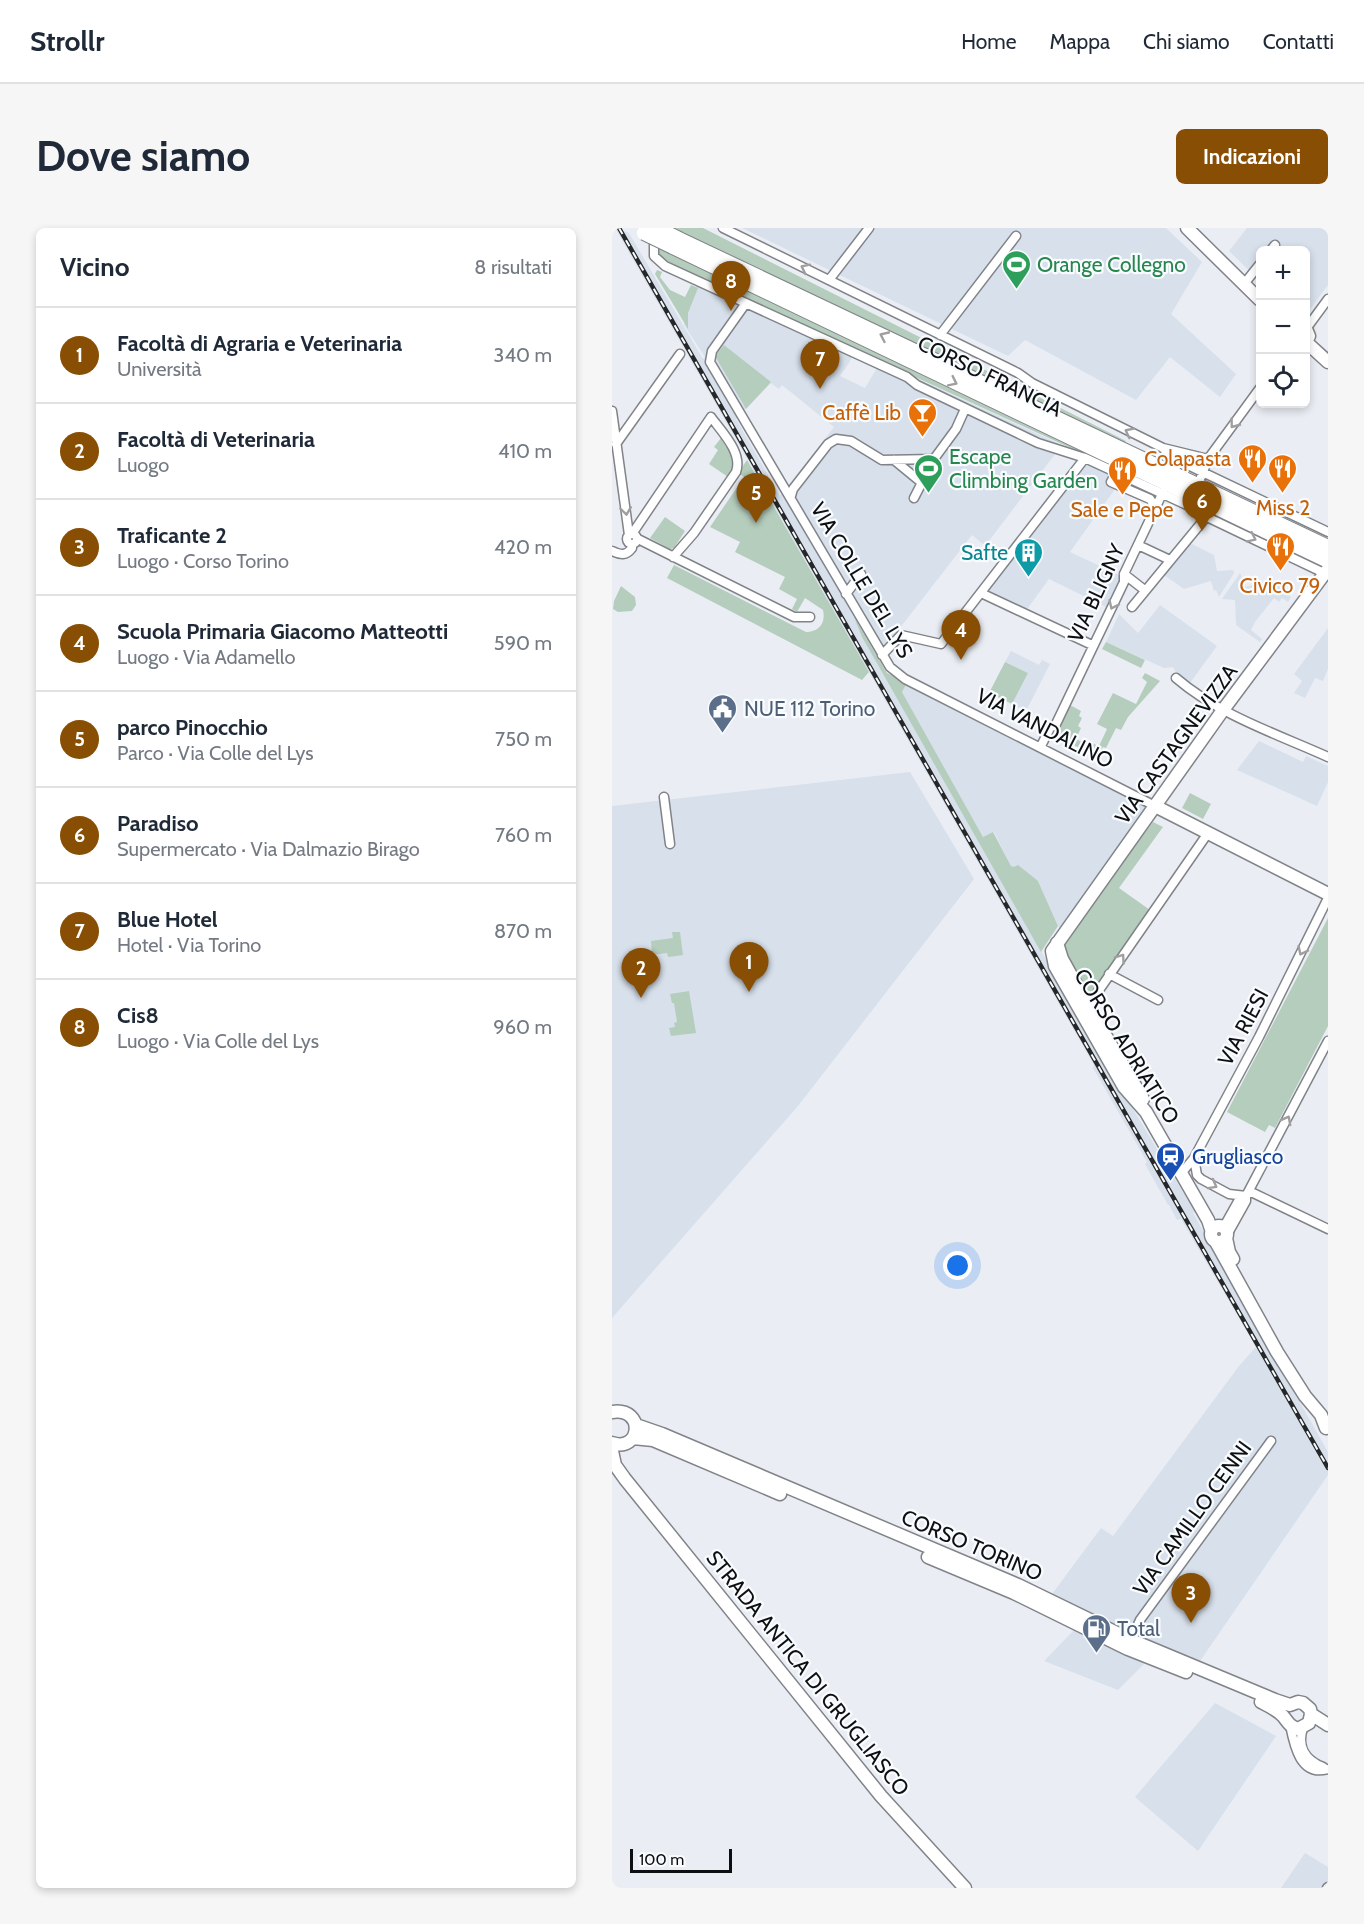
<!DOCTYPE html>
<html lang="it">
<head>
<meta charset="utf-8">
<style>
	:root { --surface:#fff; --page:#f6f6f7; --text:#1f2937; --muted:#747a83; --line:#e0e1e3; --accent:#884e04 }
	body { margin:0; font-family:Cabin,sans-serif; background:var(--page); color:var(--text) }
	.controls { position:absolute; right:18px; top:18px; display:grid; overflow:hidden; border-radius:9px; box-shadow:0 3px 9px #0003 }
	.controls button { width:54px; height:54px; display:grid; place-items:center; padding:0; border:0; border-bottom:2px solid var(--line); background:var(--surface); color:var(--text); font:30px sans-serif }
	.scale { position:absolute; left:18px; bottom:15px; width:102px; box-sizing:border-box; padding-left:6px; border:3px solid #0e0f10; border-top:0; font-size:16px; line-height:21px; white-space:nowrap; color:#0e0f10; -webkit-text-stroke:4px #f9fcff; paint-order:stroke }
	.you { position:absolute; left:346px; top:1038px; width:21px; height:21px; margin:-15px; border:4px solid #fff; border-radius:50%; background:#1a73e8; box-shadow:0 0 0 9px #1a73e833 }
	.badge { display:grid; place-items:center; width:39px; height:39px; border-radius:50%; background:var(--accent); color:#fff; font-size:20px; font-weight:700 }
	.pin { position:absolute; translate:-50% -50px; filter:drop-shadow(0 2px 3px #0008) }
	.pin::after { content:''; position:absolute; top:32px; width:21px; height:18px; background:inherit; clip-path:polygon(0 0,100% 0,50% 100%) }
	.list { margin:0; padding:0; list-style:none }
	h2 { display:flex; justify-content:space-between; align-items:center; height:78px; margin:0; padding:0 24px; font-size:26px }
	h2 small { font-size:20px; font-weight:400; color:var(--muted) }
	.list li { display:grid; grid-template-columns:39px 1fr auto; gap:18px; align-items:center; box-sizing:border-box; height:96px; padding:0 24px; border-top:2px solid var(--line) }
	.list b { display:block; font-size:22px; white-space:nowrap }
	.list p { margin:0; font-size:20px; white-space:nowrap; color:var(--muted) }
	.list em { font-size:20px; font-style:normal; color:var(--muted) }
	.icon { flex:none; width:33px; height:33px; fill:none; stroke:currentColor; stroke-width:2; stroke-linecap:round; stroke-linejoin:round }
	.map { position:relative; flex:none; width:716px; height:1660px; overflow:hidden; border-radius:9px }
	header { display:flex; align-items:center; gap:36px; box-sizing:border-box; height:84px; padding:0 30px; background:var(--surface); border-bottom:2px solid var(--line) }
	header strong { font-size:28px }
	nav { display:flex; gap:33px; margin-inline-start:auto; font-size:21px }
	.intro { display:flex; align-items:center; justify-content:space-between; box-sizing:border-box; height:144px; padding:0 36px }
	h1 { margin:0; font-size:42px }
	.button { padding:15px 27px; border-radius:9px; background:var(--accent); color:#fff; font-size:21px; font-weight:700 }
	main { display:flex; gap:36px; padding:0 36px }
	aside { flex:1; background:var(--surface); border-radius:9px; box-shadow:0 3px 9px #0003 }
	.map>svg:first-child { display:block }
	.built { fill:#d7e0eb; fill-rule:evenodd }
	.green { fill:#b5cdbd }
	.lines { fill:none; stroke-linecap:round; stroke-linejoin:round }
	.street-casing { stroke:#808388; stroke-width:11 }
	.secondary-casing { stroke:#808388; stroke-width:15 }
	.primary-casing { stroke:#808388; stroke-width:16 }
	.street { stroke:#fff; stroke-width:8 }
	.secondary { stroke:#fff; stroke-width:12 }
	.primary { stroke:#fff; stroke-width:14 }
	.rail-casing { stroke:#262729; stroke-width:4.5 }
	.rail { stroke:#f9fcff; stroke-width:2; stroke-dasharray:7; stroke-linecap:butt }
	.primary-bridge-casing { stroke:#808388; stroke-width:16; stroke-linecap:butt }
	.primary-bridge { stroke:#fff; stroke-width:14 }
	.oneway { stroke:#9f9f9f }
	.labels { text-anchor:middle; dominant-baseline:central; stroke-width:4.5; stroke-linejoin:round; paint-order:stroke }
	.leisure-label { font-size:21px; fill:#27864d; stroke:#f9fcff; text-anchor:start }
	.street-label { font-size:21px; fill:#0e0f10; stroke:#f9fcff }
	.food-label { font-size:21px; fill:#c56008; stroke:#f9fcff }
	.culture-label { font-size:21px; fill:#0d838f; stroke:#f9fcff; text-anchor:end }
	.service-label { font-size:21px; fill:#4e5e75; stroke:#f9fcff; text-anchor:start }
	.transit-label { font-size:21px; fill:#164399; stroke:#f9fcff; text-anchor:start }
</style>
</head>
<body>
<header>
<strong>Strollr</strong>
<nav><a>Home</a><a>Mappa</a><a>Chi siamo</a><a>Contatti</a></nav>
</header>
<div class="intro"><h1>Dove siamo</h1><a class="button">Indicazioni</a></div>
<main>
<aside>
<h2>Vicino<small>8 risultati</small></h2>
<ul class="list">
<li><span class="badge">1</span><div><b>Facoltà di Agraria e Veterinaria</b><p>Università</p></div><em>340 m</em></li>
<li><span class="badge">2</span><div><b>Facoltà di Veterinaria</b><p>Luogo</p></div><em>410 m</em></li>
<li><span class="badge">3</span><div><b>Traficante 2</b><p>Luogo · Corso Torino</p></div><em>420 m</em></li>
<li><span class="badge">4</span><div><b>Scuola Primaria Giacomo Matteotti</b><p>Luogo · Via Adamello</p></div><em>590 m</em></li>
<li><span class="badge">5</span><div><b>parco Pinocchio</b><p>Parco · Via Colle del Lys</p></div><em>750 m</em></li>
<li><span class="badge">6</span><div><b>Paradiso</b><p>Supermercato · Via Dalmazio Birago</p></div><em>760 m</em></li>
<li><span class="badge">7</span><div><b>Blue Hotel</b><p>Hotel · Via Torino</p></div><em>870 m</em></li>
<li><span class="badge">8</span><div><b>Cis8</b><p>Luogo · Via Colle del Lys</p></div><em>960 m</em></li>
</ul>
</aside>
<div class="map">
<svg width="716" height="1660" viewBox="0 0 716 1660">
	<rect width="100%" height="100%" fill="#eaeef4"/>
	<path class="built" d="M3,0L17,5L91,131L93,129L72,97L73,85L88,50L243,122L237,135L228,148L253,160L265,140L271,135L450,217L373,318L360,307L263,432L492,833L583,984L581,985L716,1224V1247L588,1433L513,1402L440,1366L489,1300L501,1308L627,1138L644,1119L569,991L565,992L557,977H556L533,936L535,934L481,840L482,837ZM159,155L167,161L170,157L222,199L168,268L124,191Z
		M130,0H554L590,34L559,86L624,146L608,169L558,129L524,172L413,112L396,128Z
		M635,0H716V57L694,87V22H648V53L617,23Z
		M476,229L485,231L501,232L518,240L458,324L509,348L494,379L437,351L413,384L371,364Z
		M578,315L602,327L605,343L621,342L622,345L607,369L604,362L602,363L599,353L572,361L552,347Z
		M628,345L634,359L656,352L676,362L674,365L679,369L676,374L670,370L667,374L662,370L643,394L639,402L650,411L648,414L624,397L623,372L610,371Z
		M548,377L605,418L578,455L566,448L561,439L552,440L494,414L507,386L526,405Z
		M716,400V441L711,453L703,450L693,470L682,465L690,453L682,446Z
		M399,423L427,437L430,432L438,436L414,483L400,476L416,445L393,434Z
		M295,455L542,578L448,702L426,653L399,638L382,604L371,609L290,464Z
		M647,513L691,534L694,528L716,538V554L705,578L625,542Z
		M298,544L362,651L186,878L0,1090V578Z
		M463,1401L534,1434L506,1462L432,1433Z
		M603,1475L664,1508L586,1623L523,1569Z
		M693,1625L716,1639V1654L712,1660H669Z"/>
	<path class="green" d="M57,0H91L514,213L511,216Z
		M44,18L485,230L487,233L47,32Z
		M45,42L50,44L48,49L58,62L73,69L79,57L86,60L76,85V101L43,46Z
		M112,117L159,154L134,181L103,128Z
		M109,210L114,219L117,218L124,237L116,249L97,236L106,222L102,219Z
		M135,232L257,444L250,452L55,350L62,337L194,404C207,404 214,395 211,382L193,370L185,384L180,381L185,371L167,361L173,349L123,324L128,314L98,299L132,249L126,245Z
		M53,289L73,303L62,320L58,321L38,310Z
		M9,358L23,369L24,377L20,383L6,384L1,381L2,373Z
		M242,389L275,445L295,455L290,464L371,609L381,604L399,638L402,639L406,637L426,653L446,698L429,724L250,409Z
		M494,414L533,432L529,440L490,421Z
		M393,434L416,445L400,476L377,465Z
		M533,445L548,453L516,489L509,502L504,500L494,520L491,519L486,529L475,524L480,515L487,518L495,501L485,496L501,465L524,476L535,454L530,450Z
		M458,477L469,483L467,488L470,490L466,498L469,500L464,511L474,516L471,522L443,507Z
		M578,565L599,576L591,591L570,580Z
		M541,594L551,599L507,660L538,682L477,772L451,725L455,707Z
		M716,690V798L663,900L657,897L653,904L615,884Z
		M60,704H68L71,727L56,729L55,725L40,727L39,713L61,710Z
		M77,763L84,805L59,808L57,800L63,799L62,795L65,794L62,775H60L58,766Z"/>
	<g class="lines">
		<defs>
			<path id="street" d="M111,0L406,145L420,155L551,220L559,229L716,304
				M42,16V28L53,38L295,149L305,157L426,215L473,230L577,278L597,290L716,347
				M659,22L663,17
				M217,52L257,0
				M632,56L648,36
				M134,75L100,123L98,134L278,439L293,451L543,578
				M694,101L716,71
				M328,107L404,8
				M0,183L17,307
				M4,216L68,126
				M551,220L596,231
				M282,232L310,255
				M504,245L499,254L538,271L544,280
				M559,249L571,225
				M589,249L596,231L648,160
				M179,268L181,261L216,216L224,211L239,213L270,232L322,231
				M302,270L322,231L344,201L353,181
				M15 311a5 5 0 1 1 10 0a5 5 0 1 1-10 0Z
				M20,306L99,189C110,204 131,225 124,244L82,305L61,329
				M26,311L182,389H198
				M526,317L558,332
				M0,323C9,327 14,328 20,320L19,316
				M512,346L530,360
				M369,365L480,417
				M234,366L249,346
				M520,379L595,288
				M270,427L289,407L329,416L473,230
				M564,450C607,487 665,506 716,529
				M429,518L438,500L444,496L512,354V346L551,264
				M52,569L58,616
				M497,746L546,772
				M476,778L596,605
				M582,930L585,947L589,951L617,966L634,968L716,813
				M572,942L582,930L647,809L716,670
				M637,963L716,1001
				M610,998L614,995L628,970L634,968V973L615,1007
				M518,1415L528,1392L659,1213
				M678,1497C682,1517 688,1549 716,1541
				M691,1500C685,1518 693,1532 711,1539
				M715,1660L716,1659"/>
			<path id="secondary" d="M575,0L648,72
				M694,101L697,108L694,114
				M694,114L716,134
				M543,578L716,666
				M445,715L450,731L476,778L531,871
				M599 1006a8 8 0 1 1 16 0a8 8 0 1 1-16 0Z
				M599,1001L596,992L534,884L512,859L443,738L440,723L611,482L716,341
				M614,1010L617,1024L621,1031
				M604,1014L665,1124L693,1168L709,1187L714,1200
				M0,1184C34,1179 29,1225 0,1215
				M24,1197L50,1206L406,1357L519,1412L663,1472L678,1477L686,1474L691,1475L698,1481L699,1486L716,1497
				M21,1210L41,1212L168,1266
				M0,1223L3,1237L13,1251L269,1568L353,1660
				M316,1329L402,1365L516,1421L574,1444
				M649,1474C657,1478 664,1481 671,1488C676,1494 677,1498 686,1501L697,1495L699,1486"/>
			<path id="primary" d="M67,11L716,319
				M61,19L716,333"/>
		</defs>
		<use href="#street" class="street-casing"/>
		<use href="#secondary" class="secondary-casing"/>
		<use href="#primary" class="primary-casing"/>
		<use href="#street" class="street"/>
		<use href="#secondary" class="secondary"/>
		<use href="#primary" class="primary"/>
		<defs>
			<path id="rail" d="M7,0L716,1240"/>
		</defs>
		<use href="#rail" class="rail-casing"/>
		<use href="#rail" class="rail"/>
		<defs>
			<path id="primary-bridge" d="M45,0L67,11
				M32,5L61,19"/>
		</defs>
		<use href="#primary-bridge" class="primary-bridge-casing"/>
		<use href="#primary-bridge" class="primary-bridge"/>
	</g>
	<defs><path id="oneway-chevron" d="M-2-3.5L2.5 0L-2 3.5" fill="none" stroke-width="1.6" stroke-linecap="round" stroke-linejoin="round" transform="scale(1.5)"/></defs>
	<g class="oneway">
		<use href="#oneway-chevron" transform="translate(193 40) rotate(-154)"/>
		<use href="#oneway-chevron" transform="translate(272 108) rotate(-155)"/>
		<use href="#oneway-chevron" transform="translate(341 154) rotate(26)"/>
		<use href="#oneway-chevron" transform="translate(622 196) rotate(127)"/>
		<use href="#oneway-chevron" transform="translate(517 204) rotate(-153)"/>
		<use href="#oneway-chevron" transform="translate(14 283) rotate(82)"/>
		<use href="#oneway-chevron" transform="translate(640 310) rotate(26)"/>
		<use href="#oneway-chevron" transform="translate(501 377) rotate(115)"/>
		<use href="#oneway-chevron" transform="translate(690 723) rotate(116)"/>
		<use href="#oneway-chevron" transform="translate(509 730) rotate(-55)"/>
		<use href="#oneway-chevron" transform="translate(675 892) rotate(-62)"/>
		<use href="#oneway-chevron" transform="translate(601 957) rotate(29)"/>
	</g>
	<defs>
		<symbol id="stadium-pin" viewBox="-11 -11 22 30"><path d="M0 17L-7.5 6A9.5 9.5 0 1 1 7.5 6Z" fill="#2e9e5b" stroke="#f9fcff"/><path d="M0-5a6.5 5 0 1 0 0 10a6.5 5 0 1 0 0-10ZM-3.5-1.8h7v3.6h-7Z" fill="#fff"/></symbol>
		<symbol id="bar-pin" viewBox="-11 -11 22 30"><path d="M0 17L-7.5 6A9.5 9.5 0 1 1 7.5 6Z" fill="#e8710a" stroke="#f9fcff"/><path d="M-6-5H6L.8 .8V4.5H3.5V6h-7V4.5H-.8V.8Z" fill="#fff"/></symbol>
		<symbol id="restaurant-pin" viewBox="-11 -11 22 30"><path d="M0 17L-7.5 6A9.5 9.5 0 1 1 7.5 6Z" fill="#e8710a" stroke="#f9fcff"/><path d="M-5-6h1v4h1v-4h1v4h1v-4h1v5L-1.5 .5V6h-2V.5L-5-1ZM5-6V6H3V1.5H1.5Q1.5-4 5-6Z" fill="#fff"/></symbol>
		<symbol id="building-pin" viewBox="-11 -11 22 30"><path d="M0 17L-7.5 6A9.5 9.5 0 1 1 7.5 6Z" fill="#0f9aa8" stroke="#f9fcff"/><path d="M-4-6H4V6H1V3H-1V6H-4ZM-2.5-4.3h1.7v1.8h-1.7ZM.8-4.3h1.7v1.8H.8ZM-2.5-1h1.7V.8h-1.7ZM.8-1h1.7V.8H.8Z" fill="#fff"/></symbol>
		<symbol id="civic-pin" viewBox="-11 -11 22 30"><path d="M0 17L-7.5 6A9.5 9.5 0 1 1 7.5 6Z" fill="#5c6f8a" stroke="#f9fcff"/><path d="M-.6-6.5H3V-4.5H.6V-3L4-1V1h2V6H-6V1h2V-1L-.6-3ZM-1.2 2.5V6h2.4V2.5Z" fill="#fff"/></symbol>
		<symbol id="station-pin" viewBox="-11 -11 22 30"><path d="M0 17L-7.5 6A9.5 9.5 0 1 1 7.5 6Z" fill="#1a4fb4" stroke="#f9fcff"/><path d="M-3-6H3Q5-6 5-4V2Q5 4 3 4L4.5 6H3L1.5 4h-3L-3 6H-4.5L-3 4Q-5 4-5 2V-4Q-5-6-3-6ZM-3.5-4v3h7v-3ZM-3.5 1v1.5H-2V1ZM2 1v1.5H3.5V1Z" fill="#fff"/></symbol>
		<symbol id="fuel-pin" viewBox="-11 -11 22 30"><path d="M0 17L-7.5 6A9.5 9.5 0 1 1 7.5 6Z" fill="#5c6f8a" stroke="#f9fcff"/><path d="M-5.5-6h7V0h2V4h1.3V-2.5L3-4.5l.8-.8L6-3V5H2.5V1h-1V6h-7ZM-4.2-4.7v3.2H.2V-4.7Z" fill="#fff"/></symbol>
	</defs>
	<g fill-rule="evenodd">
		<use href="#stadium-pin" x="388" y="20" width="33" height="45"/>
		<use href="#bar-pin" x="294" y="168" width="33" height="45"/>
		<use href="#restaurant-pin" x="624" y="214" width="33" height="45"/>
		<use href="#stadium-pin" x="300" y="224" width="33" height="45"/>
		<use href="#restaurant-pin" x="654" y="224" width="33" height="45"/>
		<use href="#restaurant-pin" x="494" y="226" width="33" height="45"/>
		<use href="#restaurant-pin" x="652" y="302" width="33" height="45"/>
		<use href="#building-pin" x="400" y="308" width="33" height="45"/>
		<use href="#civic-pin" x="94" y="464" width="33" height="45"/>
		<use href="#station-pin" x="542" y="912" width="33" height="45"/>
		<use href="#fuel-pin" x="468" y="1384" width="33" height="45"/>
	</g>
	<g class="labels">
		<g class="leisure-label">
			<text x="425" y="36">Orange Collegno</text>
			<text x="337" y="228">Escape<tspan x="337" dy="24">Climbing Garden</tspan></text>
		</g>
		<g class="street-label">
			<text transform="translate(378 148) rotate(26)">CORSO FRANCIA</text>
			<text transform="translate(250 352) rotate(59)">VIA COLLE DEL LYS</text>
			<text transform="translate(484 365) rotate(-65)">VIA BLIGNY</text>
			<text transform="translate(433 500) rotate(27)">VIA VANDALINO</text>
			<text transform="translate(564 516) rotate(-54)">VIA CASTAGNEVIZZA</text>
			<text transform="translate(631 799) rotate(-62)">VIA RIESI</text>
			<text transform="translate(515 818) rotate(58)">CORSO ADRIATICO</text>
			<text transform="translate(580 1290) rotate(-54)">VIA CAMILLO CENNI</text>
			<text transform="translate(360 1317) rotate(23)">CORSO TORINO</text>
			<text transform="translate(196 1445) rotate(51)">STRADA ANTICA DI GRUGLIASCO</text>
		</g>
		<g class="food-label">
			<text x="289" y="184" text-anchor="end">Caffè Lib</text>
			<text x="619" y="230" text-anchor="end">Colapasta</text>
			<text x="671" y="279">Miss 2</text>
			<text x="510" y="281">Sale e Pepe</text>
			<text x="668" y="357">Civico 79</text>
		</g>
		<g class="culture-label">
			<text x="396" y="324">Safte</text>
		</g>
		<g class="service-label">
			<text x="132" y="480">NUE 112 Torino</text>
			<text x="505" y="1400">Total</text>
		</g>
		<g class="transit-label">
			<text x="580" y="928">Grugliasco</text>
		</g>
	</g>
</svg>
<div class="controls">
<button>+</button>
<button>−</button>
<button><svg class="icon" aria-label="locate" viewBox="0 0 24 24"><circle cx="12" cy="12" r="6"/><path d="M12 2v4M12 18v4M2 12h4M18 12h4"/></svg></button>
</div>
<div class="scale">100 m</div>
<div class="you"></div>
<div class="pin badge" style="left:137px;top:764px">1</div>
<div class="pin badge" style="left:29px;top:770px">2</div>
<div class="pin badge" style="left:579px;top:1395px">3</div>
<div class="pin badge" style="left:349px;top:432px">4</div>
<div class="pin badge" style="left:144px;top:295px">5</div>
<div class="pin badge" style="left:590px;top:303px">6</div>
<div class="pin badge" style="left:208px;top:161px">7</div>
<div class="pin badge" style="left:119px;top:83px">8</div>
</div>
</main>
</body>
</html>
